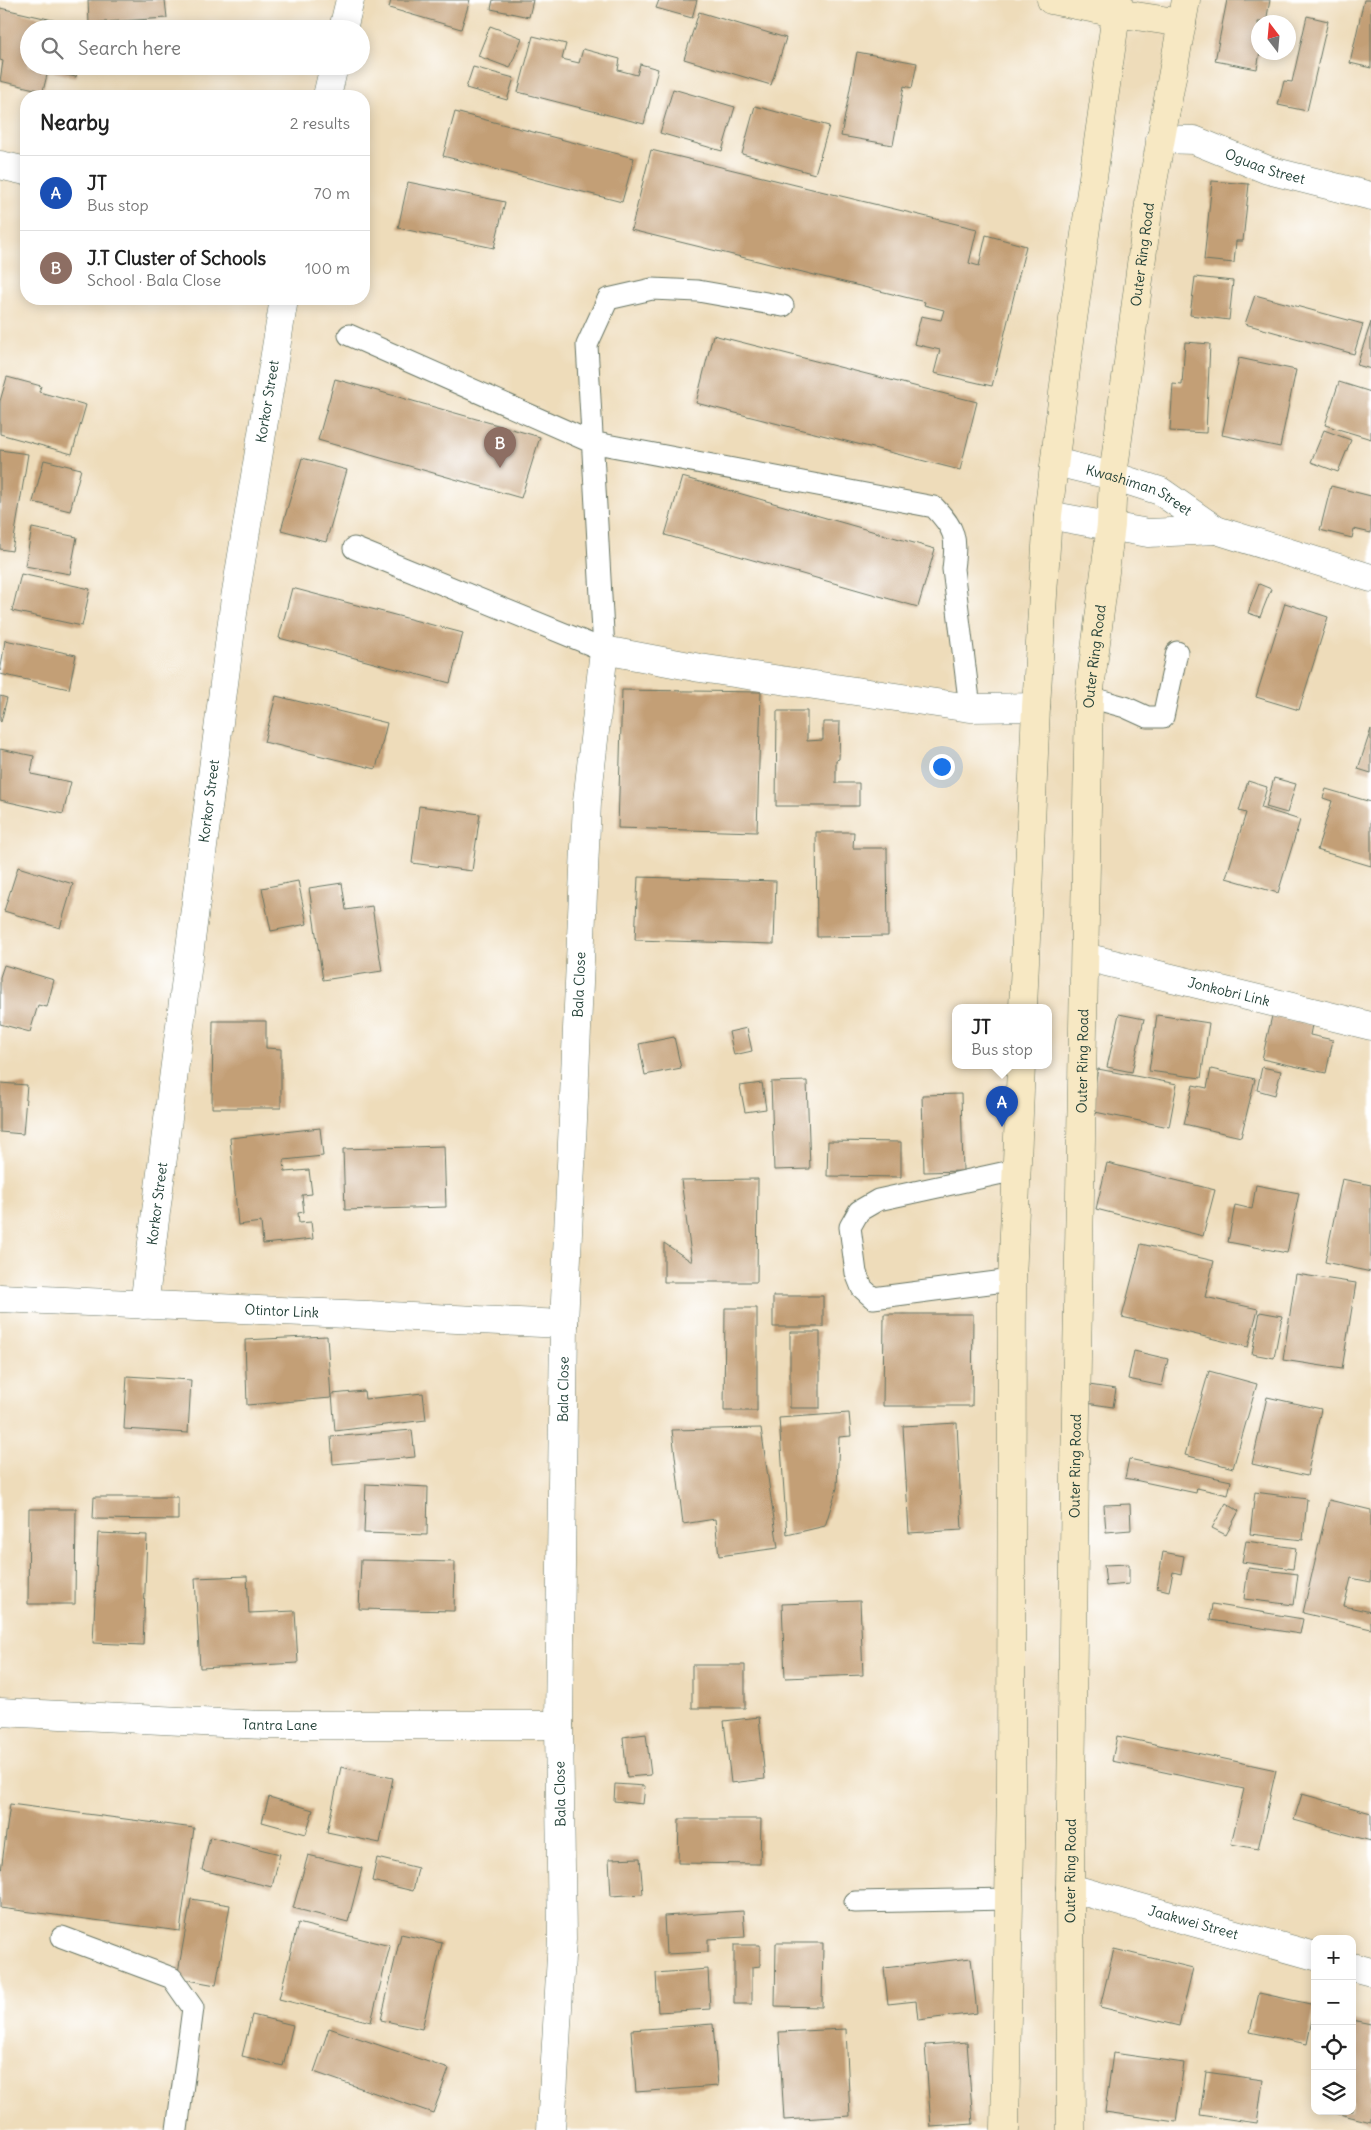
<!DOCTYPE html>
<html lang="en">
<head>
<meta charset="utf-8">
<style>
	:root { --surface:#fff; --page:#f6f6f6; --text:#222; --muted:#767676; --line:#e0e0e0; --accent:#c8321e }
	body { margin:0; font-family:Delius,sans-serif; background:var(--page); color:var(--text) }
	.controls { position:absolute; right:15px; bottom:15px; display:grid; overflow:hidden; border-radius:10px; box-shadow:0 2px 12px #0003 }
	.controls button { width:45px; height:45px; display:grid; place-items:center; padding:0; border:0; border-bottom:1px solid var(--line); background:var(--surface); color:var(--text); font:25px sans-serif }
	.compass { position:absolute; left:1251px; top:15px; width:45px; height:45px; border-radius:50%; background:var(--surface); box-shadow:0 2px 12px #0003; rotate:344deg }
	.you { position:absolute; left:941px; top:766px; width:18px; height:18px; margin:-12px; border:4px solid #fff; border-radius:50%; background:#1a73e8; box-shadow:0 0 0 8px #1a73e833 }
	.badge { display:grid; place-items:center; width:32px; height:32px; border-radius:50%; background:var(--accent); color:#fff; font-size:16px; font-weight:700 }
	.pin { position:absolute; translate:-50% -41px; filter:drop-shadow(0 1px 2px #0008) }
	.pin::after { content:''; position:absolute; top:26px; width:18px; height:15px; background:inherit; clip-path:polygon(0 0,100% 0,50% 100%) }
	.popup { position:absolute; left:952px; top:1004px; width:100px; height:65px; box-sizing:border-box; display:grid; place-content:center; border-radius:10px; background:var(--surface); filter:drop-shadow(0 1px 4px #0005); font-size:16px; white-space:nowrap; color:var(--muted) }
	.popup b { font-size:19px; color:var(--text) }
	.popup::after { content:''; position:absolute; left:50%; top:100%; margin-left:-10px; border:10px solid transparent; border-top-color:var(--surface) }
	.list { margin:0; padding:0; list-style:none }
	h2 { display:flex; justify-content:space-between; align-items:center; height:65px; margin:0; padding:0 20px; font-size:21px }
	h2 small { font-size:16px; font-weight:400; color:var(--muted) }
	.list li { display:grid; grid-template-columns:32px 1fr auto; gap:15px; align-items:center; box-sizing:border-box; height:75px; padding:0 20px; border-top:1px solid var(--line) }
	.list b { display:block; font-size:19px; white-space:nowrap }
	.list p { margin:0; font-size:16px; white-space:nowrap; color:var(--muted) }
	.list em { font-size:16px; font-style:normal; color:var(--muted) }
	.icon { flex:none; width:28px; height:28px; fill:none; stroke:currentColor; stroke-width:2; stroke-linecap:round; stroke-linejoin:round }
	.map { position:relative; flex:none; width:1371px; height:2130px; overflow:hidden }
	.search { position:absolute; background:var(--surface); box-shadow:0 2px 12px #0003; left:20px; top:20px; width:350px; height:55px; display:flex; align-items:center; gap:12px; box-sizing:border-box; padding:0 18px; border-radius:28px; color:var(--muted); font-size:19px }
	.panel { position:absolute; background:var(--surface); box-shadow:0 2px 12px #0003; left:20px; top:90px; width:350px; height:215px; border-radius:20px }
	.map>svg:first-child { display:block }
	.building { fill:#c39f76 }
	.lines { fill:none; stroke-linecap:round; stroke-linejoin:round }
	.lane-casing { stroke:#677563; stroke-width:23 }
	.street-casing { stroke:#677563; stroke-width:29 }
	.secondary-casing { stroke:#677563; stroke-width:29 }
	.lane { stroke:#fff; stroke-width:21 }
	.street { stroke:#fff; stroke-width:28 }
	.secondary { stroke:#f7e8c3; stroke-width:28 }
	.labels { text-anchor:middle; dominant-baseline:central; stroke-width:4; stroke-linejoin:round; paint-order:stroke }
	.street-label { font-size:14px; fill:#1f3d34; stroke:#fff }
</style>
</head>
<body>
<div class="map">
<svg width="1371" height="2130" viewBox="0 0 1371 2130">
	<rect width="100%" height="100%" fill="#fff"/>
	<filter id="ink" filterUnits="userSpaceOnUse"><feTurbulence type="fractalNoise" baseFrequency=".02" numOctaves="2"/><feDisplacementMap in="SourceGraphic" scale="10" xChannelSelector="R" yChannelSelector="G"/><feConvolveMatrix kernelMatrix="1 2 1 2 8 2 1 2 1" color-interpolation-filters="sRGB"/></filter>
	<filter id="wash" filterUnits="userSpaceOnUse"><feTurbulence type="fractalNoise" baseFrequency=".0096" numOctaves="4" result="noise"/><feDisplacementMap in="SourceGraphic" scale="20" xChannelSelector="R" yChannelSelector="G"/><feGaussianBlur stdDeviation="1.12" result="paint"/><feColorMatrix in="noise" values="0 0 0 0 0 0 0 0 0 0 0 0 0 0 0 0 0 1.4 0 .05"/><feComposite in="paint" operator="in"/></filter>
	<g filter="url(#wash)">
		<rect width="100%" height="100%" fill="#eedcba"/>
		<g id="blocks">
			<path class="building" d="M88,0H165L167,18L89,23Z
				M391,0H470L461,29L389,8Z
				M493,0H533L529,17L491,9Z
				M659,0H697L692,18L656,8Z
				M1227,0H1270L1266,22H1258L1260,52L1257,69L1215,61Z
				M1364,0H1371V68L1350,63Z
				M0,8L88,28L29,29V66H78L76,77L48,71L43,91L0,81L3,61L0,60Z
				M699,12L786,38L771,85L684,59Z
				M1307,16L1328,21L1307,111L1278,105L1284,81L1292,82Z
				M490,26L522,38L510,68L478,56Z
				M533,36L566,44L562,59L579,63L583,49L620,59L618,70L637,75L640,64L658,69L644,124L518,92Z
				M857,52L917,63L912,88L904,86L893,145L841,136Z
				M473,67L514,78L507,100L466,88Z
				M673,89L735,107L722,151L660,133Z
				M755,106L829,126L815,174L742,154Z
				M455,112L634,158L622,202L443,156Z
				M651,150L977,229L969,263L979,266L986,235L1026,246L992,386L934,373L940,350L914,344L921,316L941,320L944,310L924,305L925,302L631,230Z
				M1212,181L1249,184L1243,241H1236L1234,263L1204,260Z
				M408,182L505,202L494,248L398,228Z
				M1195,277L1233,281L1229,320L1190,315Z
				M1255,295L1363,324L1354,354L1245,324Z
				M1371,322V369L1357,365Z
				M713,335L977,402L960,470L696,403Z
				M1185,342L1210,344L1206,433L1170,431L1173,384L1182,385Z
				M1239,358L1296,370L1280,447L1222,435Z
				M7,377L41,386L39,392L86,405L72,454L0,434V401Z
				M335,379L540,437L521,498L318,440Z
				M1339,382L1371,392V439L1325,425Z
				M1324,430L1351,440L1338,472L1311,462Z
				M0,450L28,454L12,551L0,549Z
				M302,458L347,470L326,542L281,530Z
				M44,460L81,469L70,511L33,502Z
				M682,477L935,549L918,607L665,535Z
				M1331,486L1371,496V533L1354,529L1352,538L1320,530Z
				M32,528L77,537L70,574L25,566Z
				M21,574L90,589L82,626L12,611Z
				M1259,584L1271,589L1260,617L1248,613Z
				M292,588L463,633L450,683L279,638Z
				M1285,603L1328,617L1299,710L1256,697Z
				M5,640L76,655L69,689L0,674Z
				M622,690L761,692L757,832L618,828Z
				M0,696L7,698L1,722L0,721Z
				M276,696L387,723L376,769L264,742Z
				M777,711H807V741L823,740V722H840L839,759L836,760V783H859V806H776Z
				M1371,729V773L1358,769Z
				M0,749L34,756L31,774L71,782L63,814L0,800Z
				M1274,778L1296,784L1287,813L1266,807Z
				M1248,781L1267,787L1261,808L1300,820L1278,893L1226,878L1246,813L1239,811Z
				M1326,789L1371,802V866L1317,850L1332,801L1323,798Z
				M419,806L480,814L472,871L412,863Z
				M816,832H854L853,848H887L888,936L817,937Z
				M18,867L73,884L60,928L4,911Z
				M638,877L776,881L774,944L635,940Z
				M298,881L307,924L271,931L262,888Z
				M342,883L346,910L372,906L382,971L323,980L309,888Z
				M4,965L54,980L47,1007L38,1005L30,1032L0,1024V977Z
				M1119,1014L1144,1019L1132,1072L1107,1067Z
				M1157,1015L1209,1023L1201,1078L1149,1071Z
				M1272,1016L1312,1025L1310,1035L1333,1040L1326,1073L1262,1059Z
				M213,1021H266V1048L281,1049V1108H212Z
				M747,1028L752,1051L734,1055L729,1032Z
				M674,1037L681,1068L645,1075L639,1044Z
				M1262,1067L1281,1071L1275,1095L1257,1090Z
				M1098,1069L1177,1084L1169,1127L1090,1111Z
				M1211,1069L1255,1079L1241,1137L1184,1124L1193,1085L1207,1088Z
				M807,1081L810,1169L774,1170L771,1082Z
				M0,1083L27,1085L23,1134L0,1132Z
				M762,1083L766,1109L745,1112L740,1086Z
				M961,1094L963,1171L924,1172L922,1095Z
				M320,1128L323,1156L284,1160L285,1172L309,1170L312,1194L302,1195L304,1212L298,1213L299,1223L311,1222L313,1239L263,1244L261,1222L238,1225L230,1138Z
				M828,1141L901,1142V1177L827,1176Z
				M444,1146L446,1207L345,1210L343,1149Z
				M1107,1163L1215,1190L1203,1236L1096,1209Z
				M758,1179L757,1282H664V1243L692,1262L681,1180Z
				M1342,1179L1371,1185V1272L1325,1262Z
				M1256,1185L1299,1193L1287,1253L1228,1242L1235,1205L1252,1209Z
				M1141,1244L1214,1261L1205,1297L1258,1309L1248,1347L1122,1317Z
				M1296,1274L1356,1283L1342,1369L1283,1360Z
				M773,1296H823V1327H773Z
				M725,1308H757V1411H724Z
				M1260,1312L1282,1316L1274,1358L1252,1354Z
				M884,1314H973L972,1406H883Z
				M790,1332H820V1408H790Z
				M327,1336L331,1398L247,1405L245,1340Z
				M1134,1351L1168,1359L1162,1386L1128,1379Z
				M1209,1371L1257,1384L1233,1468L1185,1455Z
				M127,1376L191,1380L188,1433L124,1429Z
				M1089,1385L1116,1389L1113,1407L1086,1403Z
				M364,1391L365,1399L423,1393L426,1420L335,1431L332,1394Z
				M1267,1397L1321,1409L1307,1476L1252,1464Z
				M849,1413L851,1436L839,1437L837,1488L825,1526L787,1535L779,1418Z
				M957,1423L962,1530L909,1533L903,1426Z
				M761,1428L778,1548L719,1556L715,1519L683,1524L672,1430Z
				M412,1430L415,1457L333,1464L331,1437Z
				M1129,1459L1231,1481L1228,1495L1197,1488L1196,1493L1125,1478Z
				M366,1484L428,1487L427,1535L364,1533Z
				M1255,1492L1307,1499L1303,1540L1250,1534Z
				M94,1497H178V1520L93,1519Z
				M1329,1500L1371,1510V1582L1351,1578L1344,1606L1371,1612V1629L1303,1613Z
				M1226,1503L1239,1511L1226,1535L1212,1528Z
				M1130,1504L1131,1530L1106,1532L1104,1505Z
				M29,1509H76L75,1604H28Z
				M98,1533L147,1535L143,1645L93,1643Z
				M1246,1541L1296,1548L1293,1569L1242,1562Z
				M1163,1552L1184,1556L1181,1574L1173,1572L1169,1591L1157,1588Z
				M361,1560L455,1562L454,1611L359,1609Z
				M1129,1564V1584L1106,1586L1104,1565Z
				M1248,1568L1298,1574L1294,1605L1244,1599Z
				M247,1576L249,1613L295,1611L298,1663L200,1668L195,1578Z
				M860,1601L863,1675L785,1678L782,1604Z
				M1212,1604L1303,1619L1300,1634L1210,1620Z
				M692,1665H745V1708H692Z
				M759,1717L765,1779L731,1783L724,1721Z
				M646,1734L651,1775L627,1777L623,1737Z
				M1117,1736L1276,1770L1258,1849L1231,1844L1244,1789L1112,1761Z
				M341,1767L393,1778L380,1843L327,1832Z
				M615,1784L645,1786L643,1804L614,1801Z
				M1302,1794L1371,1813V1841L1294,1820Z
				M269,1797L313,1810L306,1834L262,1822Z
				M10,1804L194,1828L180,1931L0,1908V1878Z
				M679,1819H761L760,1864L678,1863Z
				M210,1837L280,1854L272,1887L202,1870Z
				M308,1855L362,1868L348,1922L293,1908Z
				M377,1858L418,1868L413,1891L372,1881Z
				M640,1858L643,1894L611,1896L609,1859Z
				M191,1899L230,1905L216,1985L177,1978Z
				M743,1911L745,1937L708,1939V1952L666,1954L664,1916Z
				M298,1923L390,1946L371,2022L279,1999Z
				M401,1934L442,1943L422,2029L381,2020Z
				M776,1943H823L822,2007L775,2006Z
				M734,1945H760V1966L752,1967V2004H734Z
				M1114,1949L1193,1968L1179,2026L1100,2007Z
				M971,1958L977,2013L918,2020L916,2001L888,2004L884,1968Z
				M708,1969L710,2009L658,2012L656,1973Z
				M1259,1993L1315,2005L1307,2044L1250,2032Z
				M252,2015L293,2025L283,2066L242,2056Z
				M1352,2020L1371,2024V2122L1331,2112L1352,2111Z
				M713,2024L718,2086L636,2092L631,2030Z
				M329,2028L449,2069L433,2113L314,2072Z
				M846,2029L850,2116L784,2120L779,2032Z
				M967,2042L973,2124L931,2127L925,2045Z
				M1113,2053L1184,2063L1176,2122L1105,2112Z
				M1206,2072L1263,2080L1257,2123L1200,2115Z"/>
		</g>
	</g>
	<g filter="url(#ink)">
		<use href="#blocks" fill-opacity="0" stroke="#677563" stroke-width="1"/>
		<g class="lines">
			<defs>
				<path id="lane" d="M349,335L591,442L934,507C956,530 957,537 953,569L970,708
					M354,548L604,650L587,345L608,299L652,289L698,291L783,306
					M1089,697L1125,707L1147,717H1163L1177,652
					M1012,1280L873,1298L862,1288L856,1273L850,1227L859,1211L878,1200L1016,1170
					M855,1902L1009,1899
					M62,1937L172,1978L193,2008L177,2130"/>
				<g id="street">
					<path d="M343,29L350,0"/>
					<path d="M327,96L334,66"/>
					<path id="s1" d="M1160,139L1194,140L1268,170L1371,196"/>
					<path d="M0,165L26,171"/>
					<path id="s2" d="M1055,462L1113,476L1160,491L1216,530L1371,578"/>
					<path d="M1048,515L1148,533L1216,530"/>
					<path id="s3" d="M1085,957L1371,1026"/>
					<path id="s4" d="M0,1298L564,1324"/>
					<path id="s5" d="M144,1305L235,598L284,299"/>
					<path id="s6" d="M0,1712L264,1725H559"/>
					<path id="s7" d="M1070,1888L1315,1956"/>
					<path d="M1352,1967L1371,1972"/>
					<path id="s8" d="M551,2130L562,1939L559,1725L564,1324L587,802L604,650L700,668L970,708L1036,707"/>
				</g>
				<g id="secondary">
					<path d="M1051,0L1116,13L1182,23"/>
					<path d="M1023,1008L1036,707L1048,515L1066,369L1118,0"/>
					<path d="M1005,2130L1011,1787L1012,1280L1021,1066"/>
					<path id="s9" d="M1071,2130L1070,1888L1075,1469L1089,697L1111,525L1113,476L1149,204L1186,0"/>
				</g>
			</defs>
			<use href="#lane" class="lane-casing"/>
			<use href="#street" class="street-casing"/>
			<use href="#secondary" class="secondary-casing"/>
			<use href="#lane" class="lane"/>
			<use href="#street" class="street"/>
			<use href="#secondary" class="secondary"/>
		</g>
	</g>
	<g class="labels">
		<g class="street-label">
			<text stroke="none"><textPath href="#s1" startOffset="110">Oguaa Street</textPath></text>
			<text stroke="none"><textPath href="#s9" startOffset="1879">Outer Ring Road</textPath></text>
			<text stroke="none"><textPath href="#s5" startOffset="912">Korkor Street</textPath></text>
			<text stroke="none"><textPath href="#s2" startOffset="89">Kwashiman Street</textPath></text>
			<text stroke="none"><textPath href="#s9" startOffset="1474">Outer Ring Road</textPath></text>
			<text stroke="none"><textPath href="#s5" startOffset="508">Korkor Street</textPath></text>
			<text stroke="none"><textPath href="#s8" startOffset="1146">Bala Close</textPath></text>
			<text stroke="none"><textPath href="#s3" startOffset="148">Jonkobri Link</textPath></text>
			<text stroke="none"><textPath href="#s9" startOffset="1069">Outer Ring Road</textPath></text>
			<text stroke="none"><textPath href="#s5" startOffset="102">Korkor Street</textPath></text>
			<text stroke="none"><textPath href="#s4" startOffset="282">Otintor Link</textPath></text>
			<text stroke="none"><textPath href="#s8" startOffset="741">Bala Close</textPath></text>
			<text stroke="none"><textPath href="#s9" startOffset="664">Outer Ring Road</textPath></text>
			<text stroke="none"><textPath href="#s6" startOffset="280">Tantra Lane</textPath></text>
			<text transform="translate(560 1794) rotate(-91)">Bala Close</text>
			<text stroke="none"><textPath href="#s9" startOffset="259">Outer Ring Road</textPath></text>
			<text stroke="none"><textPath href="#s7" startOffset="128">Jaakwei Street</textPath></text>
		</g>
	</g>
</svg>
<div class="controls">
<button>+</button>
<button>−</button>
<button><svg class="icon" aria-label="locate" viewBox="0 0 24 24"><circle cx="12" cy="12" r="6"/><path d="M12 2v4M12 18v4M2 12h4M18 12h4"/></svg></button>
<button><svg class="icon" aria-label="layers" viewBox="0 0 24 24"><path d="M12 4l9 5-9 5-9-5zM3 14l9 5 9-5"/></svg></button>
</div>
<svg class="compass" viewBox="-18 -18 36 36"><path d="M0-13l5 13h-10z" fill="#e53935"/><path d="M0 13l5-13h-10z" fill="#767676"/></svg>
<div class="you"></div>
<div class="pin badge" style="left:1002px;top:1127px;background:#1a4fb4">A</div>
<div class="popup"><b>JT</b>Bus stop</div>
<div class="pin badge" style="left:500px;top:468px;background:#8d6e63">B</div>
<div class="search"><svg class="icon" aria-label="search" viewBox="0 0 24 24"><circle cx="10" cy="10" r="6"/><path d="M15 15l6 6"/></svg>Search here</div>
<section class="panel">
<h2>Nearby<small>2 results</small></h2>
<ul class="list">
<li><span class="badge" style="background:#1a4fb4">A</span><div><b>JT</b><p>Bus stop</p></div><em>70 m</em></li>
<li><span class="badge" style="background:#8d6e63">B</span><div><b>J.T Cluster of Schools</b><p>School · Bala Close</p></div><em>100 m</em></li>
</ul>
</section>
</div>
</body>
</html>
